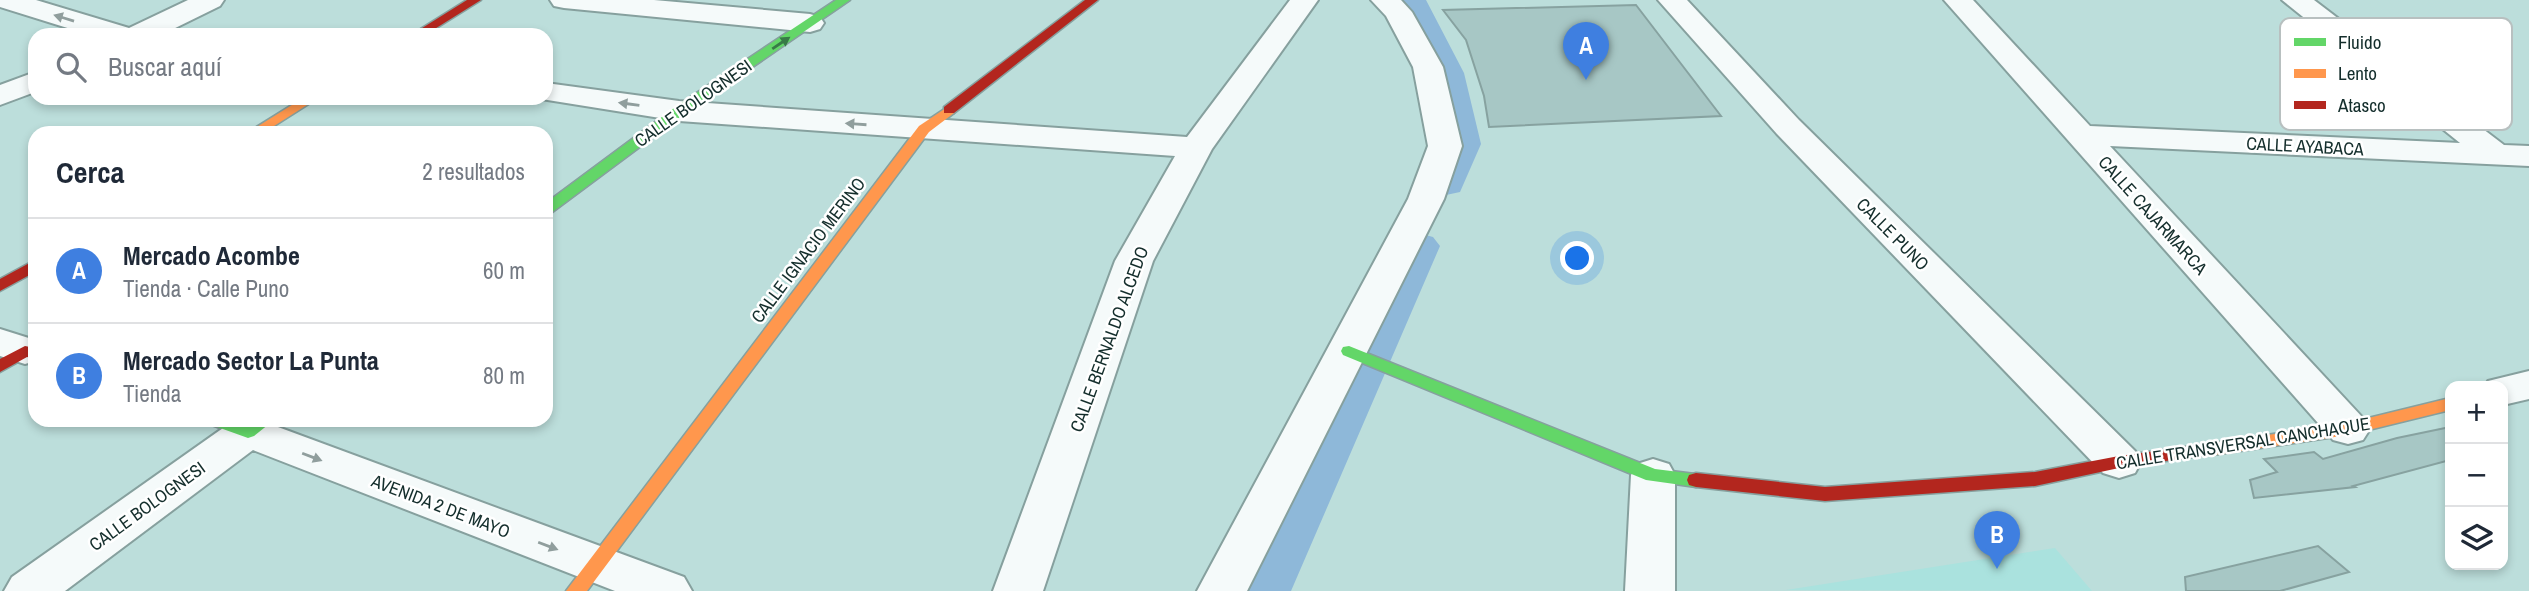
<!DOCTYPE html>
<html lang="es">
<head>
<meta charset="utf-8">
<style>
	:root { --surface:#fff; --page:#f2f2f3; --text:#1f2937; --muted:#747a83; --line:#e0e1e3; --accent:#0f766e }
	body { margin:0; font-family:"Archivo Narrow",sans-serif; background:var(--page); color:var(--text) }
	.controls { position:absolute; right:21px; bottom:21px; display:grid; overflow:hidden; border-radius:14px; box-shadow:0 4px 10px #0003 }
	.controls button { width:63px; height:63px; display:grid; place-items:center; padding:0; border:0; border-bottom:2px solid var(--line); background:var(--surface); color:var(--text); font:35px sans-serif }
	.you { position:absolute; left:1578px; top:259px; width:24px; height:24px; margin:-18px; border:5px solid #fff; border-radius:50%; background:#1a73e8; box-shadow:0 0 0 10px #1a73e833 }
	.badge { display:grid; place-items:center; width:46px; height:46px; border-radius:50%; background:var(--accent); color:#fff; font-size:23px; font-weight:700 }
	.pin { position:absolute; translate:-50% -58px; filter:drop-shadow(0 2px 4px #0008) }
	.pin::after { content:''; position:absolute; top:37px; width:24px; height:21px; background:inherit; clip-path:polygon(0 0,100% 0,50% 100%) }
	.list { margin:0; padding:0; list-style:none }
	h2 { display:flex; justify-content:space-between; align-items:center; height:91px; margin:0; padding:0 28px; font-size:30px }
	h2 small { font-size:23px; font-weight:400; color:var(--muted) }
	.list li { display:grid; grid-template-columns:46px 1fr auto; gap:21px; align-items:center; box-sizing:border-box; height:105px; padding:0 28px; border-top:2px solid var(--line) }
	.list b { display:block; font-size:26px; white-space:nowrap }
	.list p { margin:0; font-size:23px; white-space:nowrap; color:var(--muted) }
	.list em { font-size:23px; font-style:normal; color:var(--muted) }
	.icon { flex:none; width:38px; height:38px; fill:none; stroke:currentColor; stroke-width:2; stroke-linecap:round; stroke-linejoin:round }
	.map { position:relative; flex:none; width:2529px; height:591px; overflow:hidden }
	.search { position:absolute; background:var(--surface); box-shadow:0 4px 10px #0003; left:28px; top:28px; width:525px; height:77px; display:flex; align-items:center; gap:18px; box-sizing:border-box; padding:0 24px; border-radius:21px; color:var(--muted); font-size:26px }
	.panel { position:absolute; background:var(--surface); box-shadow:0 4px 10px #0003; left:28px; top:126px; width:525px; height:301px; border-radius:21px }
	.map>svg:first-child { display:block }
	.built { fill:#aae2de }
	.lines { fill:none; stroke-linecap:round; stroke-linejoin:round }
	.canal { fill:#8eb8d9; fill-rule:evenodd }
	.building { fill:#a7c7c5; stroke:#87a2a0; stroke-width:2 }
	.street-casing { stroke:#86a09e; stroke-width:4 }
	.fast-casing { stroke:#86a09e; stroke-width:3 }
	.slow-casing { stroke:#86a09e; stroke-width:3 }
	.jam-casing { stroke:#86a09e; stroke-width:3 }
	.street { fill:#f5fafa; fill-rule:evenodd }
	.fast { fill:#63d668; fill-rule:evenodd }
	.slow { fill:#ff974d; fill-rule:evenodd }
	.jam { fill:#b3261e; fill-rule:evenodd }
	.oneway { fill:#909e9d }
	.oneway2 { fill:#387a47 }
	.labels { text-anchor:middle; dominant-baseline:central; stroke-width:5; stroke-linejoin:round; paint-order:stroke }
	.street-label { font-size:18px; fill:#142e2c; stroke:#fff }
	.key { fill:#fff; stroke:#b8c0c0; stroke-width:2 }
	.key-label { font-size:19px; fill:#142e2c }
</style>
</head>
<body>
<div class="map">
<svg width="2529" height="591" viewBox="0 0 2529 591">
	<rect width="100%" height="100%" fill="#bcdedb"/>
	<path class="built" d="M2055,548L2092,591L1786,590Z"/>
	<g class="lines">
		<path class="canal" d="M1394,0H1426L1464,73L1481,144L1460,192L1446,195L1432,192L1426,183L1441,144L1428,73Z
			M1418,233L1433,237L1440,246L1291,591H1233L1396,246L1403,237Z"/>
	</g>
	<path class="building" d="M1636,5L1721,116L1489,127L1484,96L1466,40L1443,10Z
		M2450,427V460L2353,486L2355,487L2254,498L2250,480L2277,472L2264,459L2314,452L2323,459L2397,438Z
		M2318,546L2349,572L2280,591H2186L2185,577Z"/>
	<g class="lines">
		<defs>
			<path id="street" d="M0,0H36L129,28L188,0H224L220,6L161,35H90L0,7Z
				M550,0H654L810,14L820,17L824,23L820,29L810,32L564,8L554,6Z
				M1290,0H1318L1212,149L1153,261L1043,591H993L1115,261L1175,156L679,121L535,98H546V83L679,101L1187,137Z
				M1371,0H1401L1412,12L1443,67L1462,146L1444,199L1247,591H1197L1408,199L1428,146L1413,67L1386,16Z
				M1658,0H1687L1799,120L2135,451L2141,462L2135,473L2119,478L2103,473L1777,134Z
				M1944,0H1973L2090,126L2460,143L2282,0H2314L2504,145L2529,146V166L2110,146L2363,418L2370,429L2363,440L2348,444L2333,440Z
				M35,72V92L0,105V85Z
				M0,329L35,340V361L25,364L0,356Z
				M2529,371V399L2503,405V386H2485L2488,381Z
				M259,420L684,577L692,591H615L253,450L65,591H4L12,577L233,421Z
				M1653,459L1669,464L1675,475V591H1625L1631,475L1637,464Z"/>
			<path id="fast" d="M836,0H850L684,114L551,213L546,214V203L674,108Z
				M1349,346L1655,469L1703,475L1705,480L1703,485L1696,487L1646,480L1343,355L1341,351L1343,347Z
				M206,420H233L246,425L253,420H274L254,436L248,438L209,424Z"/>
			<path id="slow" d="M303,98H318L263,133H247Z
				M949,106L954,107V113L929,132L587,591H566L919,126Z
				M2450,398V410L2348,435L2213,455L2207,453L2204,449L2207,445L2213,443L2348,423Z"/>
			<path id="jam" d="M467,0H481L425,35H411Z
				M1085,0H1098L954,113H944V107Z
				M35,260V272L0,291V279Z
				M25,346L35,348V359L27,357L0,372V359Z
				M2213,443L2219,445L2222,449L2219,453L2119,468L2035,486L1825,501L1696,487L1689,485L1687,480L1689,475L1696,473L1825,487L2035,472L2119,456Z"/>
		</defs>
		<use href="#street" class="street-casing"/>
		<use href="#fast" class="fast-casing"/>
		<use href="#slow" class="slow-casing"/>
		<use href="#jam" class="jam-casing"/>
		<use href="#street" class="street"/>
		<use href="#fast" class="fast"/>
		<use href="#slow" class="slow"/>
		<use href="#jam" class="jam"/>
	</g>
	<defs><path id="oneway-solid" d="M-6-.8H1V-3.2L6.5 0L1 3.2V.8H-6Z" transform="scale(1.75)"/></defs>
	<g class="oneway">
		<use href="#oneway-solid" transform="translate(64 18) rotate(-163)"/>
		<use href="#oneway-solid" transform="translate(629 104) rotate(-172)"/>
		<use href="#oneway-solid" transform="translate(856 124) rotate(-176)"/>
		<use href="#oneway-solid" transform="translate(312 457) rotate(21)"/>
		<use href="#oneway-solid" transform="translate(548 546) rotate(21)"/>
	</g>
	<use class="oneway2" href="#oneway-solid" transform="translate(781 43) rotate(-34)"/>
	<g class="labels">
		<g class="street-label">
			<text transform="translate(693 103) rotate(-35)">CALLE BOLOGNESI</text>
			<text transform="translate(2305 146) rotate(3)">CALLE AYABACA</text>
			<text transform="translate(2153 215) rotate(48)">CALLE CAJARMARCA</text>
			<text transform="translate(1893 234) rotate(45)">CALLE PUNO</text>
			<text transform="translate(808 250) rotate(-53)">CALLE IGNACIO MERINO</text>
			<text transform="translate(1109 339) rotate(-70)">CALLE BERNALDO ALCEDO</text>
			<text transform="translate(2243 443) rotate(-9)">CALLE TRANSVERSAL CANCHAQUE</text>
			<text transform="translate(147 506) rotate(-36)">CALLE BOLOGNESI</text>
			<text transform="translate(441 506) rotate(21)">AVENIDA 2 DE MAYO</text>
		</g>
	</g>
	<rect x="2280" y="18" width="232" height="112" rx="10" class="key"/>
	<rect x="2294" y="38" width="32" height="8" fill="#63d668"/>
	<rect x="2294" y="69" width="32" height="9" fill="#ff974d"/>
	<rect x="2294" y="101" width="32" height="8" fill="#b3261e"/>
	<g class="key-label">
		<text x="2338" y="49">Fluido</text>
		<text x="2338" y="80">Lento</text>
		<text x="2338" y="112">Atasco</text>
	</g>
</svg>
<div class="controls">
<button>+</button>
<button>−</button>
<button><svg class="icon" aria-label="layers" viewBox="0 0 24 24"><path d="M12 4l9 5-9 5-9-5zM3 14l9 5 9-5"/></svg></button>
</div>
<div class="you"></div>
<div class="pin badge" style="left:1586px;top:80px;background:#3f7fe0">A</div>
<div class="pin badge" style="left:1997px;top:569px;background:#3f7fe0">B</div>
<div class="search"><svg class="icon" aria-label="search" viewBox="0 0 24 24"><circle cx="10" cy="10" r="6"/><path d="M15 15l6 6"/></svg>Buscar aquí</div>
<section class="panel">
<h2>Cerca<small>2 resultados</small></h2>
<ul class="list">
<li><span class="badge" style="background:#3f7fe0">A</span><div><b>Mercado Acombe</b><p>Tienda · Calle Puno</p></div><em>60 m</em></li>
<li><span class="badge" style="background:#3f7fe0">B</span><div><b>Mercado Sector La Punta</b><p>Tienda</p></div><em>80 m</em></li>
</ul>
</section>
</div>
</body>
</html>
